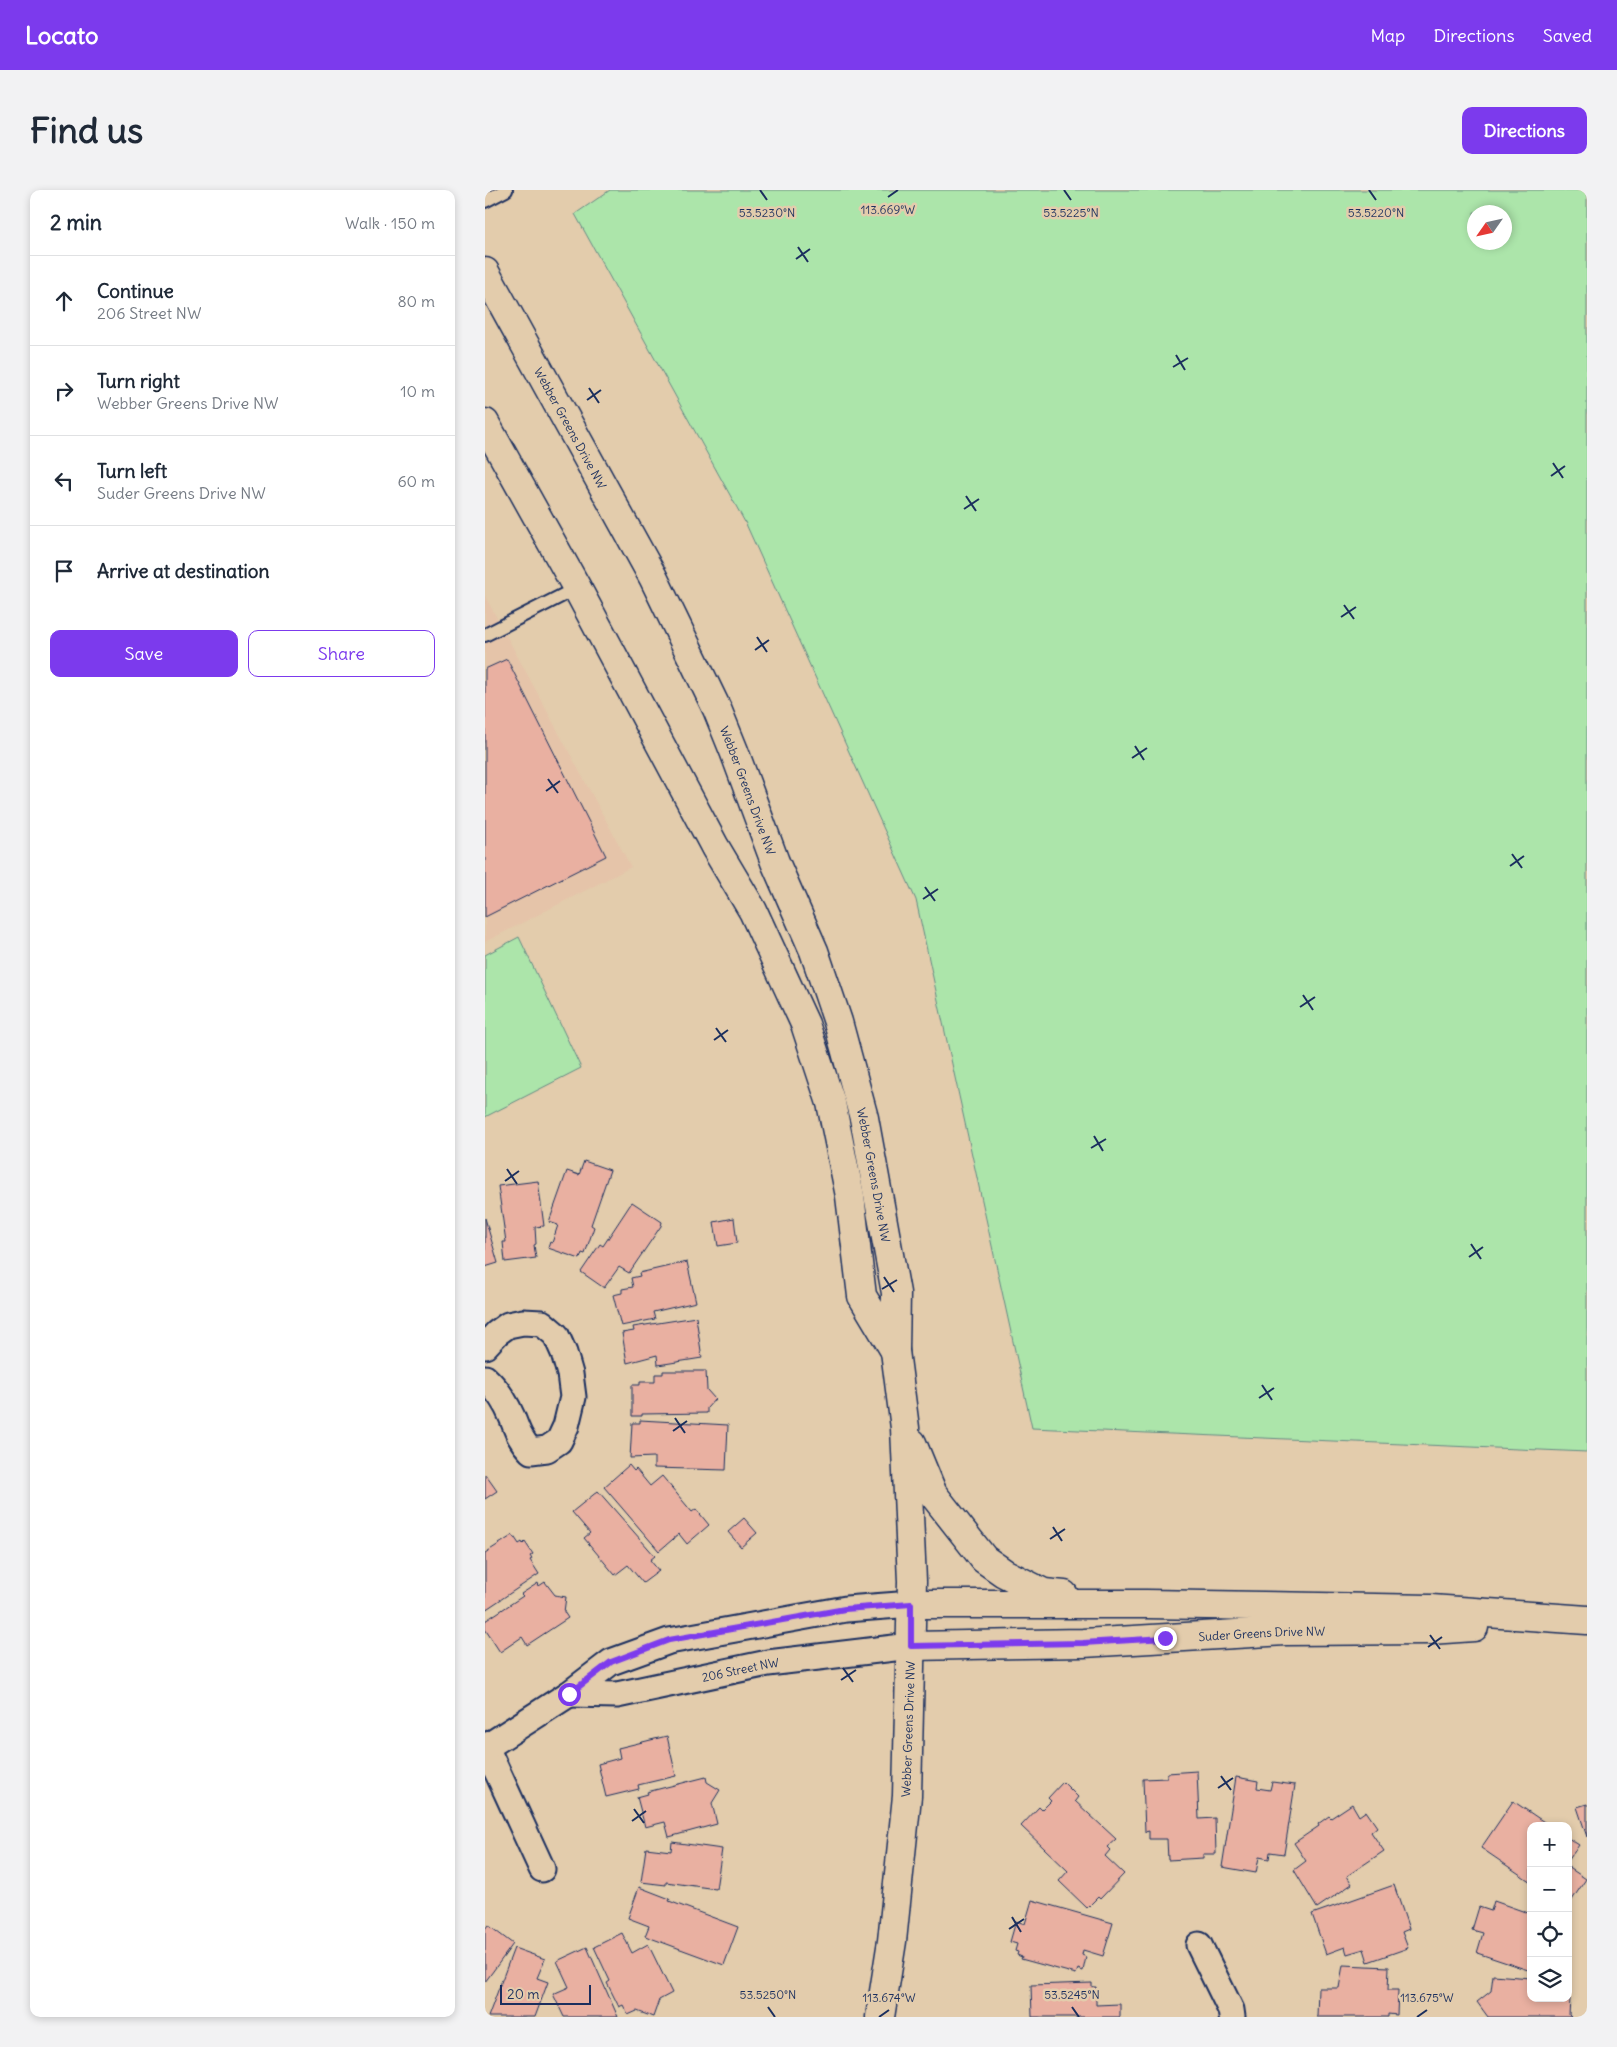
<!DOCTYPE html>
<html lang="en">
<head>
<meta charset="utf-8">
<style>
	:root { --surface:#fff; --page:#f2f2f3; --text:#1f2937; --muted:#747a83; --line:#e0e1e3; --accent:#7c3aed }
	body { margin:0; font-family:Delius,sans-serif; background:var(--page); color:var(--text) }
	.controls { position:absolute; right:15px; bottom:15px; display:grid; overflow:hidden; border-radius:10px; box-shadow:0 2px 8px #0003 }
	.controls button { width:45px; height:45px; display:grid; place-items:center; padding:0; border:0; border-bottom:1px solid var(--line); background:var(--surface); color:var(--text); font:25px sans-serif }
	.compass { position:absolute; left:982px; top:15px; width:45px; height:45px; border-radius:50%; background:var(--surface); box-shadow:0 2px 8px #0003; rotate:236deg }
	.scale { position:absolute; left:15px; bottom:12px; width:91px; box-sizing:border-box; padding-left:5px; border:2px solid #1b2f5e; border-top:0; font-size:14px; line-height:18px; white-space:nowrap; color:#1b2f5e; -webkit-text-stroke:4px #e3ccac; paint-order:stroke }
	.stop { position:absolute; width:15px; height:15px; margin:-11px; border:4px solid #7c3aed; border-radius:50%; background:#fff }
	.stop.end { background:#7c3aed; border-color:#fff; box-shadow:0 1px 5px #0008 }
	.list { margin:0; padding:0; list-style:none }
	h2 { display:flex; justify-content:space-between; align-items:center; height:65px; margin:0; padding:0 20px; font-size:21px }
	h2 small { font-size:16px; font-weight:400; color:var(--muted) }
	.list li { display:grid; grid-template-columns:32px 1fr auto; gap:15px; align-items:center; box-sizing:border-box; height:90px; padding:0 20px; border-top:1px solid var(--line) }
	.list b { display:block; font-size:19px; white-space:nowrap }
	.list p { margin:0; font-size:16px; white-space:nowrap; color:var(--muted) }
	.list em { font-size:16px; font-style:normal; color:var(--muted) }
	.actions { display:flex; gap:10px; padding:15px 20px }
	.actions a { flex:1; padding:11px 0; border:1px solid var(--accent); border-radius:10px; text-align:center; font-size:18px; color:var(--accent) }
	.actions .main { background:var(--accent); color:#fff }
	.icon { flex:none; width:28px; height:28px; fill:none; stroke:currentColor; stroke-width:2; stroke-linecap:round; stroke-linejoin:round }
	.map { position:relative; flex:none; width:1102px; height:1827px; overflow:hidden; border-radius:10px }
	header { display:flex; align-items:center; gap:30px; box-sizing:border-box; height:70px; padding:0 25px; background:var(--accent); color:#fff }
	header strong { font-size:24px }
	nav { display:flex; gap:28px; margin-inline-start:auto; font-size:18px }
	.intro { display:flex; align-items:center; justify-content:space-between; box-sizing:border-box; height:120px; padding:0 30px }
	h1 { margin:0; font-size:35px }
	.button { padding:12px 22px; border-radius:10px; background:var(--accent); color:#fff; font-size:18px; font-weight:700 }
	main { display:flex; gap:30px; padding:0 30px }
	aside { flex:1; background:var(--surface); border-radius:10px; box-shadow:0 2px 8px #0003 }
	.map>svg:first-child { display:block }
	.built { fill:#e5c4a9 }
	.green { fill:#ace5aa; stroke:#648a84; fill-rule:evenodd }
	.building { fill:#e9b0a1; stroke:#1b2f5e }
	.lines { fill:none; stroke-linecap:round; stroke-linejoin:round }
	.lane-casing { stroke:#1b2f5e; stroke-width:16 }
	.street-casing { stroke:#1b2f5e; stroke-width:29 }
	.secondary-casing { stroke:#1b2f5e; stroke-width:31 }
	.lane { stroke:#e3ccac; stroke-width:12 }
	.street { stroke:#e3ccac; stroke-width:25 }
	.secondary { stroke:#e3ccac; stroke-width:28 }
	.route { stroke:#7c3aed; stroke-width:6 }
	.ticks { fill:none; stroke:#1b2f5e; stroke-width:2 }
	.labels { text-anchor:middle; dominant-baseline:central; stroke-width:5; stroke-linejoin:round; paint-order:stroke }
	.street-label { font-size:12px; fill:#1b2f5e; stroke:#e3ccac }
	.ticks-label { font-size:12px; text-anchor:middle; fill:#1b2f5e; stroke:#e3ccac; stroke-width:5; stroke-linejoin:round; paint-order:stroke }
</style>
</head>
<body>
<header>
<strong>Locato</strong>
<nav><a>Map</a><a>Directions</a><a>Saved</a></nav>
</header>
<div class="intro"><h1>Find us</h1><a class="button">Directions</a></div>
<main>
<aside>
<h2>2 min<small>Walk · 150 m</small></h2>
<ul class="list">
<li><svg class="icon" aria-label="ahead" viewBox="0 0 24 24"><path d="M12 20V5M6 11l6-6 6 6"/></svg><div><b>Continue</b><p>206 Street NW</p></div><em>80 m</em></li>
<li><svg class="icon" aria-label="right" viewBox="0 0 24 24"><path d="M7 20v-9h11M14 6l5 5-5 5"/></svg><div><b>Turn right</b><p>Webber Greens Drive NW</p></div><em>10 m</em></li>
<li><svg class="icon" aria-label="left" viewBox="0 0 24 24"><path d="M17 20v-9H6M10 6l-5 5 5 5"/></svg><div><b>Turn left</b><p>Suder Greens Drive NW</p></div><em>60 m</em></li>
<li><svg class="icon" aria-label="arrive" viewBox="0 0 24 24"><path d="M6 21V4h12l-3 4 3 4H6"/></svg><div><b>Arrive at destination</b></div></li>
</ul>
<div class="actions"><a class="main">Save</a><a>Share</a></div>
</aside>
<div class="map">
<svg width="1102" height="1827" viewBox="0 0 1102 1827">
	<rect width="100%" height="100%" fill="#e3ccac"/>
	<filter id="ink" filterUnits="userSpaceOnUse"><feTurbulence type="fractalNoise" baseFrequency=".02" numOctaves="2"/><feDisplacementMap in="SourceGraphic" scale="10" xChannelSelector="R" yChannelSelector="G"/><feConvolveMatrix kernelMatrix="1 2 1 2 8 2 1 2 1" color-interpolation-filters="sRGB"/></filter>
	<g filter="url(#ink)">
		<path class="built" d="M0,406L146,677L0,752Z"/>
		<path class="green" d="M125,0H1102V1262L547,1238L431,710L261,334L90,24ZM1019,22V52H989V22Z
			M34,747L96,878L0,927V765Z"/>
		<path class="building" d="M22,469L121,666L0,727V479Z
			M99,971L125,980L106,1035L109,1037L100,1064L97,1063L95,1069L63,1058L65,1052L67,1053L73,1035L64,1032L82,981L94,985Z
			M53,991L59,1036L50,1037L51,1054L49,1055L51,1068L20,1072L18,1052H21L13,996Z
			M147,1012L177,1032L176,1036L144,1083L134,1077L119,1098L96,1082L115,1054L118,1056Z
			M0,1028L13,1073L0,1077Z
			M249,1028L252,1053L233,1056L229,1032Z
			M202,1072L211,1112L168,1122L170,1129L136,1136L128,1105L137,1103V1099L148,1097L146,1088L155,1086L154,1083Z
			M211,1127L217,1168L173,1175L172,1165L142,1173L137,1143L149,1141L148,1137Z
			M178,1181H221L222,1200L230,1209L222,1218V1223L157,1224V1226H147V1195H155V1192H170V1184H178Z
			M155,1230L243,1235L241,1280L169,1278V1267L145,1268L147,1233H155Z
			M144,1275L149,1281L151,1279L165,1296L177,1286L207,1322L211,1319L224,1335L202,1354L194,1344L174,1361L119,1297Z
			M0,1284L12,1301L0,1309Z
			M113,1301L170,1366L165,1370L174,1381L158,1393L143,1375L130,1385L99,1348L105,1343L87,1322Z
			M259,1328L272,1343L256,1357L243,1342Z
			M28,1345L34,1354L37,1352L38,1354L40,1352L48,1364L45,1366L47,1369L45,1370L54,1384L0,1420V1363Z
			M60,1392L70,1405L81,1407L79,1422L83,1428L42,1455L37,1447L15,1462L0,1439V1431L38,1406L36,1404L53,1393L54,1396Z
			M182,1546L191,1586L153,1595L154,1599L121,1607L113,1574L135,1568L133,1558Z
			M712,1581L714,1629L730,1628L731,1664H718V1668L683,1670L682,1649H664V1641L660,1642L658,1589L682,1588V1583Z
			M221,1587L222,1592L235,1600L227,1613L232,1634L184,1647L180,1632L160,1637L152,1607L163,1604L162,1602Z
			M751,1587L773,1591L772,1598L785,1600L787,1592L810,1595L799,1664L785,1662L784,1669L774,1667L771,1683L737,1677Z
			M578,1592L593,1607L590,1611L631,1649L622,1657L625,1660L620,1666L639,1684L615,1709L613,1707L602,1718L574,1691L583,1681L536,1636L554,1617L557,1620L566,1611L563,1608Z
			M1028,1611L1065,1636H1046V1692L996,1658Z
			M867,1614L874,1626L881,1621L892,1637L886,1642L899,1661L862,1686L867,1694L832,1718L809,1680L821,1671L809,1653L834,1636L833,1634L844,1626L846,1628Z
			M1102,1614V1647L1092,1617Z
			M1083,1648L1094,1655L1083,1671Z
			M187,1652L237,1659L231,1699L181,1692V1695L156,1692L161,1658L186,1661Z
			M1083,1677L1101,1689L1083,1716Z
			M909,1695L924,1739L917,1742L923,1758L883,1772L879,1759L862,1764L860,1757L841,1764L827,1724Z
			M154,1697L185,1709L184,1711L253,1737L239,1775L160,1746L164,1736L143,1728Z
			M547,1710L628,1733L618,1766L598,1760L597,1765L601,1767L598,1781L593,1779L591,1784L536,1769L537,1767L532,1765L533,1762L530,1761L532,1754L525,1752L531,1731L540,1734Z
			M1009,1711L1046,1724V1774L1043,1780L992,1763L998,1743L987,1740L994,1717L1006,1721Z
			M3,1735L28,1754L0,1792V1739Z
			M137,1743L147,1763L163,1754L187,1803L174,1810L168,1827L152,1821L143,1825L138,1815L134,1817L122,1793L125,1791L109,1757Z
			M102,1757L133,1827H79L68,1804L84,1797L72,1771Z
			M29,1758L60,1769L52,1788L63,1792L50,1827H3Z
			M858,1775L904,1777L903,1800H913L912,1825L903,1824V1827H832L833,1798H854Z
			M1008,1785L1046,1788V1808L1085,1809L1084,1825L1086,1827H1003L992,1812L1006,1801Z
			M607,1793V1797H611V1815L635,1814V1827H547L546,1795Z"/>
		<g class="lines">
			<defs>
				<path id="lane" d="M0,11L21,0
					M0,445L92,398"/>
				<g id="street">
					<path d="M0,1156L12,1143L23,1135L38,1132L57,1133L71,1145L79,1163L85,1184L88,1207L81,1236L74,1251L62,1259L46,1261C35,1250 32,1240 27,1227C21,1213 11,1198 0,1188"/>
					<path id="s1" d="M84,1504L132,1505L283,1473L426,1456"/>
					<path d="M0,1555L57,1679"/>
					<path d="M0,1558L84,1504L126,1472L184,1451L361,1419L427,1414"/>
					<path d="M714,1755L746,1820L747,1827"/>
				</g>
				<g id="secondary">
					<path id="s2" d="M0,82L168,387L232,519L249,561L290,672L329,761L353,832L379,928L411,1103L410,1161L420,1238L427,1391L422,1606L407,1751L395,1827"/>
					<path d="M0,233L92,398L230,657L268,721L320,834L346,913L365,1006L377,1106L410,1161"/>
					<path d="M427,1253L448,1304L499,1369L519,1383L559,1403L579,1405"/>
					<path d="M427,1414H662L946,1419L1102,1430"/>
					<path id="s3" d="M426,1456L598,1453L800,1441L945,1440L989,1437"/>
				</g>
			</defs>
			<use href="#lane" class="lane-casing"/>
			<use href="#street" class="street-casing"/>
			<use href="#secondary" class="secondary-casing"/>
			<use href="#lane" class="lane"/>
			<use href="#street" class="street"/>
			<use href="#secondary" class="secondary"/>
		</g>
	</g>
	<g class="lines" filter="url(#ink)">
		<path class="route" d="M84,1504L126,1472L184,1450L360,1419L426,1414V1456L598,1453L680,1448"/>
	</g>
	<path class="ticks" d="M275,0L282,10M579,0L586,10M884,0L891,10M403,7L413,0M313,57L323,72M311,69L325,59M691,165L700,180M688,177L703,168M104,198L114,213M102,210L116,200M1068,273L1078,288M1066,286L1080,276M481,306L491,321M479,319L494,309M859,415L869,429M856,427L871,417M272,447L282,462M270,460L284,450M650,556L659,570M647,568L662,558M63,589L73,603M61,601L75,591M1027,664L1037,678M1025,676L1039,666M440,697L450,711M438,709L453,699M818,805L828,820M815,817L830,807M231,838L241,852M229,850L243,840M609,946L618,961M606,958L621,949M22,979L32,994M20,991L34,981M986,1054L996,1069M984,1067L998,1057M399,1087L409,1102M397,1099L412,1090M777,1195L787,1210M774,1208L789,1198M190,1228L200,1243M188,1241L202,1231M568,1337L577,1351M565,1349L580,1339M945,1445L955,1459M943,1457L957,1447M358,1478L368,1492M356,1490L371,1480M736,1586L746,1600M733,1598L748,1588M149,1619L159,1633M147,1631L161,1621M527,1727L536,1742M524,1739L539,1729M283,1817L290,1827M587,1817L594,1827M394,1827L404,1820M932,1827L942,1820"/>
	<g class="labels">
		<g class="street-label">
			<text stroke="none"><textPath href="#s2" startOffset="178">Webber Greens Drive NW</textPath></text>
			<text stroke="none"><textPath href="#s2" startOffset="582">Webber Greens Drive NW</textPath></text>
			<text stroke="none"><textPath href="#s2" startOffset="988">Webber Greens Drive NW</textPath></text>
			<text stroke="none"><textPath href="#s3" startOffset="351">Suder Greens Drive NW</textPath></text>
			<text stroke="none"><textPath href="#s1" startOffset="174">206 Street NW</textPath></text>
			<text transform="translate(423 1539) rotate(-88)">Webber Greens Drive NW</text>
		</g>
	</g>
	<g class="ticks-label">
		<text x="403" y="24">113.669°W</text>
		<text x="282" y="27">53.5230°N</text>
		<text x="586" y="27">53.5225°N</text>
		<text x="891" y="27">53.5220°N</text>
		<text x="283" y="1809">53.5250°N</text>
		<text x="587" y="1809">53.5245°N</text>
		<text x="404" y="1812">113.674°W</text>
		<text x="942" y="1812">113.675°W</text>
	</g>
</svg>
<div class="controls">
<button>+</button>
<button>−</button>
<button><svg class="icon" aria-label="locate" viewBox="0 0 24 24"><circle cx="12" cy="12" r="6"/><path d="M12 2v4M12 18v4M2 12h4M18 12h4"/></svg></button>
<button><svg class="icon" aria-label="layers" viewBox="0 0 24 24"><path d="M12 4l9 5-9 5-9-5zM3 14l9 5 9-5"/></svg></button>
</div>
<svg class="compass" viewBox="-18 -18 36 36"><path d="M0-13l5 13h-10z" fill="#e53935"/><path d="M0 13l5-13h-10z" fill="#747a83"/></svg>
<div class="scale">20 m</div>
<div class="stop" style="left:84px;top:1504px"></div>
<div class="stop end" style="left:680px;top:1448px"></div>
</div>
</main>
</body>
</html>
